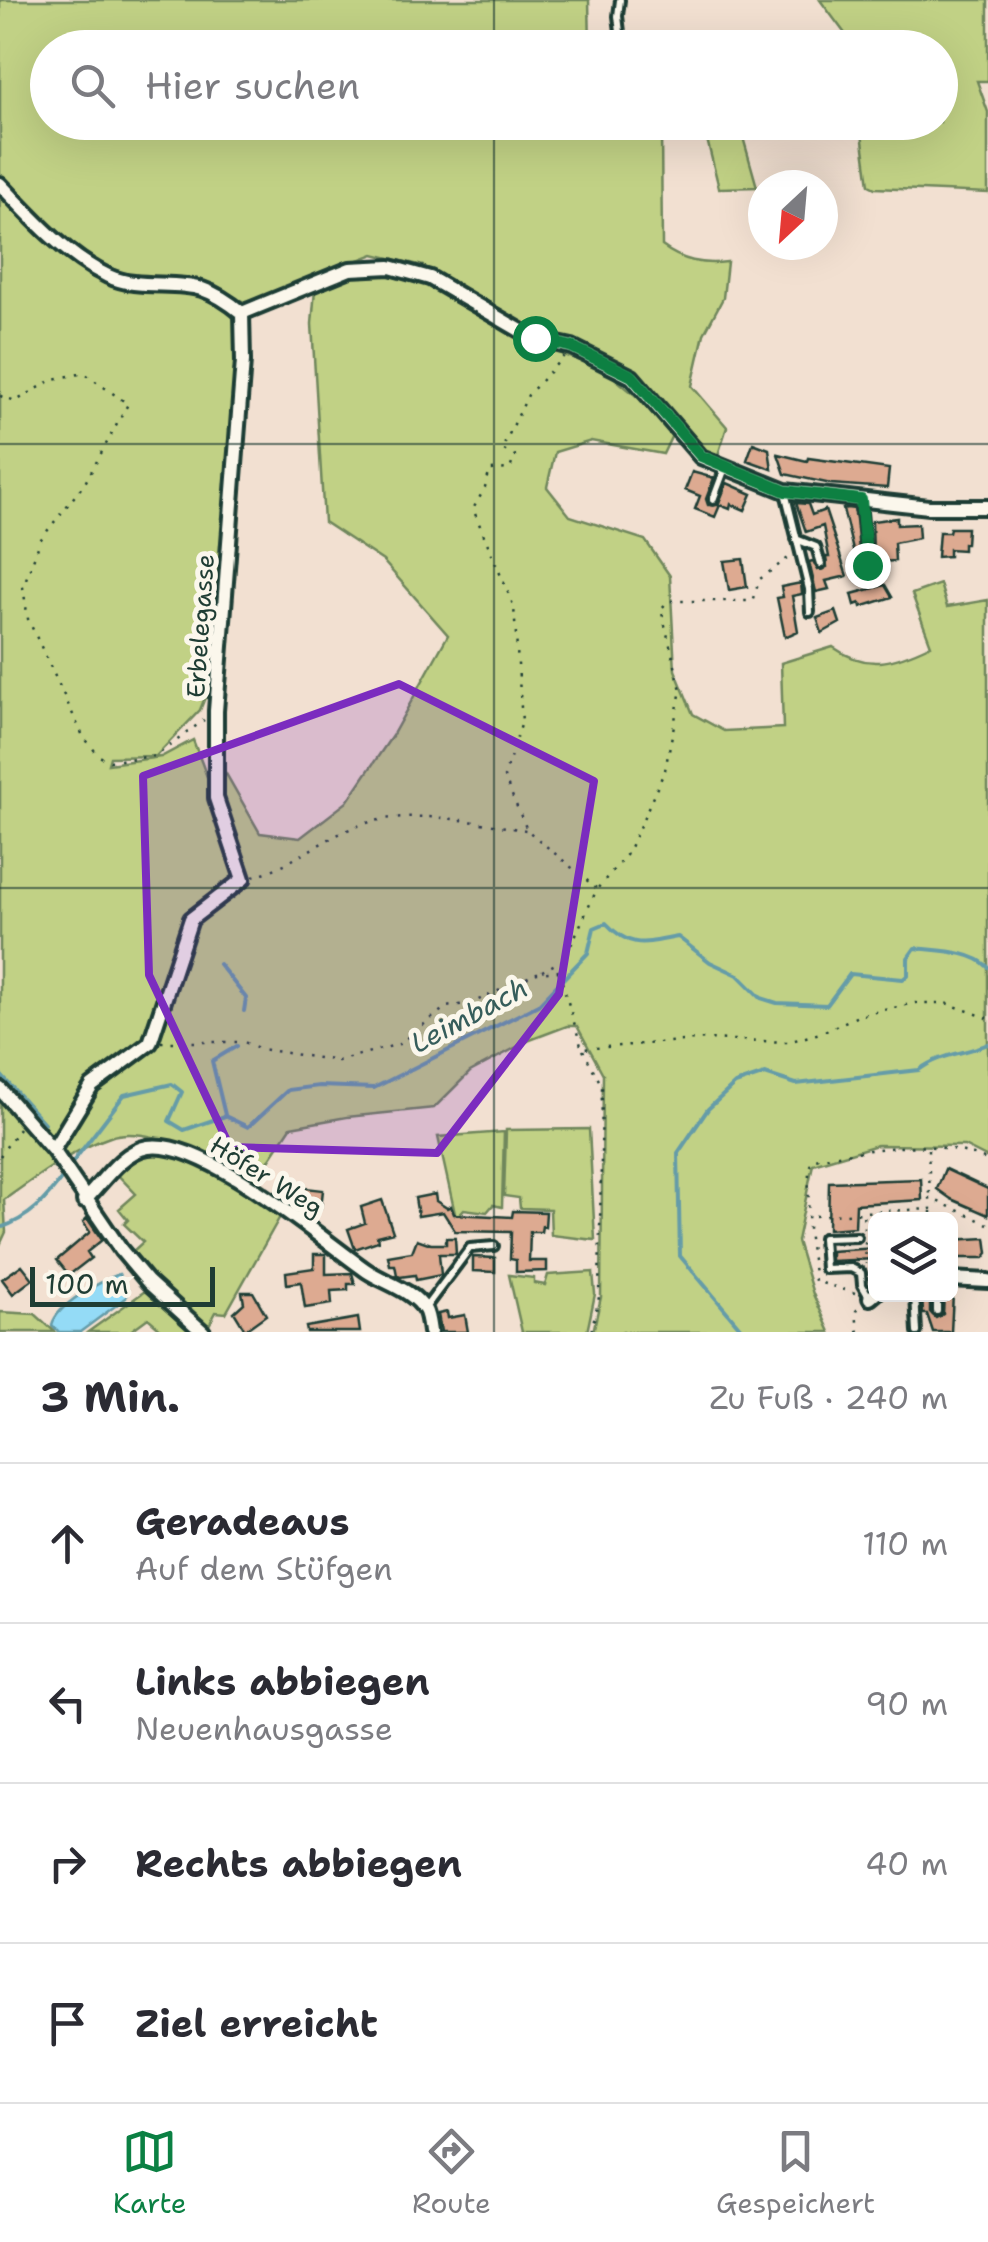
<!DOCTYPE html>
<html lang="de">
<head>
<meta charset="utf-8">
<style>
	:root { --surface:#fff; --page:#f2f2f3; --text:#2b2b33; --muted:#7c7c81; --line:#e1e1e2; --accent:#0b8043 }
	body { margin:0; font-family:"Shantell Sans",sans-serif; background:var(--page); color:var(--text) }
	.controls { position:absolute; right:30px; bottom:30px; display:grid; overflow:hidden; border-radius:15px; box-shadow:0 10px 40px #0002 }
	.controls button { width:90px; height:90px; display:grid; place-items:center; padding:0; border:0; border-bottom:2px solid var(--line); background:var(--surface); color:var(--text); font:50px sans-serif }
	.compass { position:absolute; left:748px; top:170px; width:90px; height:90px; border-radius:50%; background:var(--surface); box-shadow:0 10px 40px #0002; rotate:206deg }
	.scale { position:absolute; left:30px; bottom:25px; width:185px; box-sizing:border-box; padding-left:10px; border:5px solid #1f3d34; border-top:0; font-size:28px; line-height:35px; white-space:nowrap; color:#1f3d34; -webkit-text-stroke:8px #fbf7ec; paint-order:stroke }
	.stop { position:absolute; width:30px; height:30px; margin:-22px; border:8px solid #0b8043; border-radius:50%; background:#fff }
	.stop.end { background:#0b8043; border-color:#fff; box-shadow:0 2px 10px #0008 }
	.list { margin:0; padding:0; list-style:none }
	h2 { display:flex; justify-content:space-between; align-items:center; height:130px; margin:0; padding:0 40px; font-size:42px }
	h2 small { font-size:32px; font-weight:400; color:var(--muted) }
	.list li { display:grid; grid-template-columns:65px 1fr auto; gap:30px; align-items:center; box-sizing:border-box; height:160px; padding:0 40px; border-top:2px solid var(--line) }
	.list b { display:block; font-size:38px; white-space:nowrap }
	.list p { margin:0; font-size:32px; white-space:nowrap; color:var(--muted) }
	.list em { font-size:32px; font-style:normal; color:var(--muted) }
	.icon { flex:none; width:55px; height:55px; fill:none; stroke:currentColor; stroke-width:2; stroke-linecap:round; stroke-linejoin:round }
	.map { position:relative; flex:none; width:988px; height:1332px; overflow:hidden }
	.search { position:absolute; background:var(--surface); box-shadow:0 10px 40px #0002; left:30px; right:30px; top:30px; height:110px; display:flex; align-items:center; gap:25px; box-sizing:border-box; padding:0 35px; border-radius:55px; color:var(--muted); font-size:38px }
	.sheet { height:770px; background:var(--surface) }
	nav { display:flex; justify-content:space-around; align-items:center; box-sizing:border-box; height:140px; border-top:2px solid var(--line); background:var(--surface); font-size:28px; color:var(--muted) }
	nav a { display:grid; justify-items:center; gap:5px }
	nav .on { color:var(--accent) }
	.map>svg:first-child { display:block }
	.green { fill:#c1d185; stroke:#70875c; stroke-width:2.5 }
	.water { fill:#94dbf6; stroke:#659ca8; stroke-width:2.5 }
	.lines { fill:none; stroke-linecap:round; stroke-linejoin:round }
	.stream { stroke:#659ca8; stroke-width:4 }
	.building { fill:#ddaa91; stroke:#1f3d34; stroke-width:2.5 }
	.service-casing { stroke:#1f3d34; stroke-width:14 }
	.minor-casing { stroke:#1f3d34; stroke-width:20 }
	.path { stroke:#1f3d34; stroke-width:2.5; stroke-dasharray:2.5 8; stroke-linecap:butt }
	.service { stroke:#fbf7ec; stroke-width:6 }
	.minor { stroke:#fbf7ec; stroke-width:12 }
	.route { stroke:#0b8043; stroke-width:12 }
	.marked { fill:#7b2cbf; fill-opacity:0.2; stroke:#7b2cbf; stroke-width:8; stroke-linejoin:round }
	.grid { fill:none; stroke:#1f3d34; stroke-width:2.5; stroke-opacity:0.55 }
	.labels { text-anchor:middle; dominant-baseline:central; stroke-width:10; stroke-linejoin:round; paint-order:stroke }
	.street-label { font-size:25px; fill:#1f3d34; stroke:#fbf7ec }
	.water-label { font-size:28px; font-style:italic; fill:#365d5b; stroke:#fbf7ec }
</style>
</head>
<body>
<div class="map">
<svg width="988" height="1332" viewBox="0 0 988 1332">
	<rect width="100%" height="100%" fill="#f2e0d1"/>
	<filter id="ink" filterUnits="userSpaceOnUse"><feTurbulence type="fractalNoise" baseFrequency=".01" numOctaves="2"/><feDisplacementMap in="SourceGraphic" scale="20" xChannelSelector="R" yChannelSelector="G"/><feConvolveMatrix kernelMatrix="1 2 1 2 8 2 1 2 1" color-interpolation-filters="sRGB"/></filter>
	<g filter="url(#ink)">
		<path class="green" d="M0,0H589L590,47L48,48V122H624L661,130L662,246C682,261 702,265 727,262L723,298L704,334L692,386L727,427L718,455L710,456L636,377L598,351L526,326L423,266L374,254L248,303L200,287L109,274L41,223L0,177Z
			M820,0H988V81H977L988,112V193L875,188L869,185L862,133L864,123L940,122V48L855,47Z
			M703,123H739L757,187L719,188Z
			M0,190L108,277L198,290L227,304L239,332L214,675L200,710L156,756L110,757L108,764L161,757L193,740C202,764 242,862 231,883C224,896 197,916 186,927L232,898L238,865L217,776L225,772L260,833L300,838L347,802L392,736L448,635L383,561L324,522L312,324L315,290L355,275L402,274L435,288L511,335L605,370L653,410L673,433L663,454L591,441L555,452L547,487L570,516L645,540L670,576L675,670L693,714L724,731L783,728L781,663L833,647C868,672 896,662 931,645L912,594L940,584L947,607L988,600V1158L964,1146L877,1145L813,1164L797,1241L813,1294L830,1332H593L601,1297L603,1074L577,1026H567L530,1040L470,1072L434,1108L347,1117L291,1127L254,1183C220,1163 150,1123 110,1137C72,1150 36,1177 4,1200L6,1232L0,1245Z
			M589,1129L595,1240L551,1235L550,1209L520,1208L519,1198L504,1196L506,1130Z
			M504,1132L502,1207L493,1205L487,1212L464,1209L456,1218L438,1137Z
			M159,1152L213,1169L281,1215L226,1313L216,1312L207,1329C180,1305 154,1282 132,1252L143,1242L124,1224L128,1220L119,1209L136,1194L116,1173L136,1156Z
			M593,1272L595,1294L587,1332H522L509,1275L534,1278V1283L545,1285L548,1275Z
			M145,1291L192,1332H164L148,1318L129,1332H88Z
			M0,1312L35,1314L55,1332H0Z"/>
		<path class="water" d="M119,1274L128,1289L126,1298L80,1332H59L52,1325C57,1304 100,1282 119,1274Z"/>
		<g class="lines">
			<path class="stream" d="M219,964L246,998L244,1011
				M0,1074L44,1123
				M225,1115L212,1061L237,1046
				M69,1167L124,1095L172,1084L182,1092L169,1121L184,1130L225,1116L248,1127L288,1090L319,1086L374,1088L538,1005L588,953L594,928L606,923C631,950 645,943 678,937L710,962L738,975L761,998L777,1003L827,1005L850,974L903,979L908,975V958L915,948C937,951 971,950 988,967
				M0,1228C30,1218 46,1200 64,1175
				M744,1332L680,1256L678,1153L708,1109L735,1084L765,1074L796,1084L919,1070C940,1054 964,1054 988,1044"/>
		</g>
		<path class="building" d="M753,443L769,449L772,469L747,460Z
			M778,454L807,461L808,458L889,469L887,488L831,484L785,474Z
			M692,472L714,478L706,499L708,505H718L727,483L752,494L745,510L731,504L730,509L720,505L715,517L695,509L700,496L685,490Z
			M796,503L808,504L812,515L825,510L847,576L826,581L829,589L816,592L809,562L813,561L818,570L827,567L826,557H829L823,526L806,532Z
			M847,508L854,509L856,519L860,562L856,563L843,509Z
			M897,518V525L918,524L919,538L894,543L895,561L881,562V555L873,556L872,521Z
			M950,528H967L966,544H963V550L949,549V556L937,557L939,532H949Z
			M743,559L747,587L729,590L724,561Z
			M801,583L802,594L792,596L798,631L785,637L777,598L783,597L781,587Z
			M885,585L892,597L861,607L860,603L855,605L852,594Z
			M836,611L840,623L822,633L817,618Z
			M945,1169L988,1189V1215L951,1199L937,1189Z
			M921,1179L922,1200L856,1204L855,1227L828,1229L829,1182Z
			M297,1187L323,1190L321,1207L295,1204Z
			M435,1194L436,1201L447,1208L451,1206L454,1214L512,1217L513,1211L546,1212L545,1227L542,1226L541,1232H530L529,1261H547V1271L516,1272V1260L510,1259L511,1232L455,1231L443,1212L418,1216L415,1198Z
			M382,1200L393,1232L377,1236L378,1241L355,1249L348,1229L365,1223L361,1207Z
			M87,1218L102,1240L87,1252L91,1258L69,1275L57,1260L90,1232L83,1222Z
			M446,1238H455L456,1254H439L441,1275L416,1280L415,1275L400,1277L397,1275L395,1265H390L388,1256L412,1252L417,1239L431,1244H446Z
			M986,1238L988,1253L984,1258H950V1240Z
			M876,1248V1259L831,1261V1251Z
			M314,1254H326V1274L352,1273L355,1284H348V1290L331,1291L332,1304L305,1308L301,1282L287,1284L286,1272L314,1268Z
			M473,1257L495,1258V1272L473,1271Z
			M22,1265L33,1279L13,1294L2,1279Z
			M242,1292H253L266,1315L245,1330L234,1312L244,1303Z
			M922,1294H930V1312L936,1318L943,1314L944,1294H953L951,1332H933L927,1314H923Z
			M447,1312L448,1318L465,1315L468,1332H441L438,1314Z
			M358,1318L360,1332H307L306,1327Z"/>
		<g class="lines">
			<defs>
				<path id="service" d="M620,0L618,16L622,48
					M785,492L809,589L810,612
					M713,500L725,468
					M861,502L867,565
					M796,539L816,547L821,564
					M857,1237L823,1238L825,1269L851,1268L861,1273L862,1285L869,1297
					M915,1294L917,1332
					M937,1294V1311
					M425,1308L470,1248L494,1246"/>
				<path id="minor" d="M0,184C31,217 66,256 108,276C138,290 172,280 202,289C217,294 230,303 242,313L243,361L216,711V798L243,879L191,919L150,1043L92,1086L53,1150
					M242,313L350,269L390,267L430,278L535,339L572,347L632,377L701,457L785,491L929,507H988
					M0,1089L53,1150L121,1250L148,1282L203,1332
					M84,1201C102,1183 122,1151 148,1147C204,1138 321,1239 367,1271C385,1283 413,1290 425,1310C428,1315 429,1325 430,1332
					M950,1279L988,1281
					M870,1298L876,1293"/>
			</defs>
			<use href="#service" class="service-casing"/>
			<use href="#minor" class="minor-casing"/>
			<path class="path" d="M564,356L528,395L502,449L515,456L510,469L490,470L485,488L473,509L514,607L522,722L504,777L527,830L596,888
				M0,396L16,401L54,379L84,373L128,404L85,483L41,539L23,587L28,619L83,736L99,756L110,761L156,756L204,720
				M253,876C289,867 316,843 350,829C406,805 468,822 526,830
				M542,971L561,961
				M559,972L582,1049L707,1039L788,1042L820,1033L858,1016L915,1003H946L988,1018
				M161,1042H244L261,1049L338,1061L399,1044L446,1007L472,1003L537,973L559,971L597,889L627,854L665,770L681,690L661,609L668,601H752L760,579L791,556
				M583,1050L602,1086L599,1297L591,1332
				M928,1149L930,1196
				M0,1156L19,1128
				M931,1211V1220
				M815,1216L862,1213
				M864,1229L863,1212L931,1209L930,1198L988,1224
				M865,1242L866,1264
				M855,1293L815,1281L808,1231L809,1167L814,1159C871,1150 935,1135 988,1161
				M858,1332L856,1311L861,1306"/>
			<use href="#service" class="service"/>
			<use href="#minor" class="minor"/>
		</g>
	</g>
	<g class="lines" filter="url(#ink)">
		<path class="route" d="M535,338L572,347L632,376L701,456L785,491L861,500L867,565"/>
	</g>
	<path class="marked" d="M399,684L594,781L559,994L437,1153L230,1147L149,975L143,776Z"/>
	<path class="grid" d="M494,0V48M494,122V1332M0,444H988M0,888H988"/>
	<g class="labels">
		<g class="street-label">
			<text transform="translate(200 626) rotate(-86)">Erbelegasse</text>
			<text transform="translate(267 1176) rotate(32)">Höfer Weg</text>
		</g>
		<g class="water-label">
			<text transform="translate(469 1015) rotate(-28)">Leimbach</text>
		</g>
	</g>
</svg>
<div class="controls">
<button><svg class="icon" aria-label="layers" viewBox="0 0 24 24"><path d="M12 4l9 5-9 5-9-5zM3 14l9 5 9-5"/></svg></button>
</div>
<svg class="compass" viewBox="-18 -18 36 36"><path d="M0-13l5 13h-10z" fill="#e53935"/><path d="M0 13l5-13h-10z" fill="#7c7c81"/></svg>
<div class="scale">100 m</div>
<div class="stop" style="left:535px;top:338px"></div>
<div class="stop end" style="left:867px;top:565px"></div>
<div class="search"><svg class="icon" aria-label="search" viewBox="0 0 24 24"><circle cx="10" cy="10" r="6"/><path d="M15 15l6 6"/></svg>Hier suchen</div>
</div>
<section class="sheet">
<h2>3 Min.<small>Zu Fuß · 240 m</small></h2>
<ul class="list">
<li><svg class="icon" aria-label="ahead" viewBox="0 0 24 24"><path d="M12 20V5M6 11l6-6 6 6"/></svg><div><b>Geradeaus</b><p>Auf dem Stüfgen</p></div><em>110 m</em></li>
<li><svg class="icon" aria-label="left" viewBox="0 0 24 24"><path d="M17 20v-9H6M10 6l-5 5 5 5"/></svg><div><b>Links abbiegen</b><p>Neuenhausgasse</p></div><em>90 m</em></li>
<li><svg class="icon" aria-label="right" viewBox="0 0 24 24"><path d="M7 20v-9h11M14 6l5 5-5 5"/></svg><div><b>Rechts abbiegen</b></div><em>40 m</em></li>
<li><svg class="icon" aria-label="arrive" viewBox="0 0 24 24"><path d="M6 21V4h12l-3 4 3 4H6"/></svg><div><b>Ziel erreicht</b></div></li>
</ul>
</section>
<nav>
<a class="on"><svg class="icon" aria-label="map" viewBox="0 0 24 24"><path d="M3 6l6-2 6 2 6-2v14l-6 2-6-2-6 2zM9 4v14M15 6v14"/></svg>Karte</a>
<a><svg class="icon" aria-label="directions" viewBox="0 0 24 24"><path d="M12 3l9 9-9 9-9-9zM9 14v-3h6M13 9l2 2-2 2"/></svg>Route</a>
<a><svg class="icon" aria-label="saved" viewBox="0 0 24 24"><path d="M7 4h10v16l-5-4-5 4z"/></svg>Gespeichert</a>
</nav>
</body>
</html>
